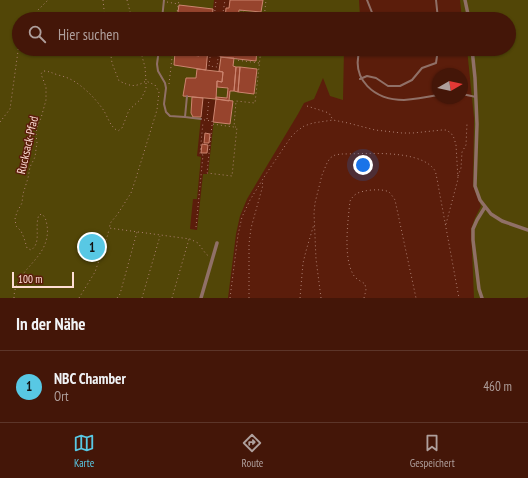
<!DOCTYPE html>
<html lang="de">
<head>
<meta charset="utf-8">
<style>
	:root { --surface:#441608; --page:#4b1f12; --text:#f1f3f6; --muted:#af9f9c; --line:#5c3529; --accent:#58c8e4 }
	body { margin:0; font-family:"PT Sans Narrow",sans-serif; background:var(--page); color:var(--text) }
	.compass { position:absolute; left:432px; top:68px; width:36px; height:36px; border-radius:50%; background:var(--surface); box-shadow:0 1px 3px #0004; rotate:81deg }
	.scale { position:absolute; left:12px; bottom:10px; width:62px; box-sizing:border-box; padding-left:4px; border:2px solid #fdddd4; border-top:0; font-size:11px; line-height:14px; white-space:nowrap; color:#fdddd4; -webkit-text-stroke:3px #5b1d0b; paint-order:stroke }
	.you { position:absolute; left:363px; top:165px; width:14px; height:14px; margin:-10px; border:3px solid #fff; border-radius:50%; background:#1a73e8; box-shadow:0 0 0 6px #1a73e833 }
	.badge { display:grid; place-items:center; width:26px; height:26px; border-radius:50%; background:var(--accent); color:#111; font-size:13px; font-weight:700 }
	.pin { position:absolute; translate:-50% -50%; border:2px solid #fff; box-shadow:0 1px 4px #0006 }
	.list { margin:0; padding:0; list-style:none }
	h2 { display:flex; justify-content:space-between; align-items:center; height:52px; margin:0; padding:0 16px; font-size:17px }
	h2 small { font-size:13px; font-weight:400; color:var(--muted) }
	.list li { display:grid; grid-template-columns:26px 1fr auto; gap:12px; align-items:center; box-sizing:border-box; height:72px; padding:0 16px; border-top:1px solid var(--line) }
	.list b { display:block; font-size:15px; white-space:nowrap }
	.list p { margin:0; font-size:13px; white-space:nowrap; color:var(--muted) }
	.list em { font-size:13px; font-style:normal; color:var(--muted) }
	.icon { flex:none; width:22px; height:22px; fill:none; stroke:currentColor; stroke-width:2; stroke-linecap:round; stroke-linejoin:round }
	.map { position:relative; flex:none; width:528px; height:298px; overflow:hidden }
	.search { position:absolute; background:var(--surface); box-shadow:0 1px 3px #0004; left:12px; right:12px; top:12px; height:44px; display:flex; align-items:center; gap:10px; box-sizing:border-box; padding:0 14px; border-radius:22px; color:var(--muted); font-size:15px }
	.sheet { height:124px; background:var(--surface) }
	nav { display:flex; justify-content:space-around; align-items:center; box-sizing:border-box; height:56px; border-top:1px solid var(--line); background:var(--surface); font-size:11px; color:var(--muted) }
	nav a { display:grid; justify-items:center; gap:2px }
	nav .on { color:var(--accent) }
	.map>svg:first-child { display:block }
	.green { fill:#524607; fill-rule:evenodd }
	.building { fill:#97442d; stroke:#cc846f }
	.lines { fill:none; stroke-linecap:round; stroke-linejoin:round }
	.path { stroke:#af8174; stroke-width:1; stroke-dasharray:1 3; stroke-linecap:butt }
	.lane { stroke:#907067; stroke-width:2 }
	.street { stroke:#907067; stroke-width:3.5 }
	.labels { text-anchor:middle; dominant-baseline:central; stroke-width:3; stroke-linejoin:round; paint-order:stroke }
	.street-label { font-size:12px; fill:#fdddd4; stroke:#5b1d0b }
</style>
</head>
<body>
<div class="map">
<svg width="528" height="298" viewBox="0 0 528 298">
	<rect width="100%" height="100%" fill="#5b1d0b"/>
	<path class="green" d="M0,0H214L212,19H19V49H208L206,70L219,71L221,49H344L343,100L330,96L323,78L314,99L304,103L298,114L247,199L240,216L236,234L228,298H0ZM203,98L216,100L208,174H203L197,230L190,229L193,199H197L201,157L197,156Z
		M230,0H359L360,17L358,19H225L226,8H229Z
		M460,0H528V297L526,298H474L471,229L475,218L481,206L473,186L474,118L467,49H509V19H462Z"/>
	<path class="building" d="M230,0H263L261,12L239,10L238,19H225L226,8H229Z
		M179,5L213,9L212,19H189L177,18Z
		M200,49H208L206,70L174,65L175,52L199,56Z
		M221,49H257L256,61L220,57Z
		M221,57L234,58L233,66L236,67L234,91H230L229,101L216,99V97L227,98L228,88L217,87V81L222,82L223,72L219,71Z
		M236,67H240L238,92L234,91Z
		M240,67L257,69L254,94L238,92Z
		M197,69L223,72L222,82L217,81L216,99L183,96L186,78H196Z
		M192,97L203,98L201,117H193L191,113Z
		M216,99L233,101L230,124L213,122Z
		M205,133L210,134L209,143H204Z
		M202,144L208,145L207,153H201Z"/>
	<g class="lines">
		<path class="path" d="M103,0L105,19
			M127,0L132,19
			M167,2L178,4
			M241,10V12L264,15
			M212,16L222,17
			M30,19L33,15L48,0
			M176,19L179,0
			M214,19L216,0
			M222,19L225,0
			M264,19L266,0
			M110,49L112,63L119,81C131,86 134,88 146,81L155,85L159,92L157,110L136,178L131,193L117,215L111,222L109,228L190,239L198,243L206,254L210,257
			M186,49L198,50L199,49
			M211,49L209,66L217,67L219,49
			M236,58V60L259,63
			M169,84L173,49
			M307,106L329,113L333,120
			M207,119L209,99
			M204,120L212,121V124L234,127L236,101L255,103L261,49
			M0,122L10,109L19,44
			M212,125L207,173L232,176L237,127H235
			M458,176L461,168L462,152L466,145L467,124
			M196,227L203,155L200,154L203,122
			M14,298C14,268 52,259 47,225C46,221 46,218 42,214L39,215C34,226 42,243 31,250L27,248L24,238L21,231L16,226L15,219L17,212L22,203L23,194L28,178L30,167L35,157L37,142L36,135L37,127L41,118L46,100V87L41,74L43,71C49,71 52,73 58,75C62,76 66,77 70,79C82,85 94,97 102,108C108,116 109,126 118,131L122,128L129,110L141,99L146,89V81L145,67L140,49
			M79,298L95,272L108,234L109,229
			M117,298L120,294L137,232
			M142,298L160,236
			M172,298L189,239
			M230,298L238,235L242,217L250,200L266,174L291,137L297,131L304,126L313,123L333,120L348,123L375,130L402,133H413L442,130H446L451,133L454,138L456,145L458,179L446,224
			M249,298V244L251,228L263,185L262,182
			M300,298L303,263L306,251L314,224
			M321,298L316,259L314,213L315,203L322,175L327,163L330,158L335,155L341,154C364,154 416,149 433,168C436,171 436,175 437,179L459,298
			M364,298L366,290L365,284C361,281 355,279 353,274C343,257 348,221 350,201C352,198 353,196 356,194C362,190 382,188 389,192C391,194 393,197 395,200L416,298"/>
		<path class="lane" d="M367,0L373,15L369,19
			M436,0L438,19
			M162,19L164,0
			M159,49L157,64L158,71L165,83L166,88L164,104L166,112L170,116L185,117
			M360,49C350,80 375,100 404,100C415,99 427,97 438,95
			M360,79L367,76L376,78L388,86H400L412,80L422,68L436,63L438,49
			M462,94L476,97
			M187,96L185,117L201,119"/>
		<path class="street" d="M465,0L469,19
			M472,49L475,78L477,124L475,186L480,200L491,214L502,221L528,230
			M201,298L217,243
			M482,298L479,289L473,240V229L477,220L485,207"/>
	</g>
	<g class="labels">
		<g class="street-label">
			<text transform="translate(27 145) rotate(-77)">Rucksack-Pfad</text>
		</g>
	</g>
</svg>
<svg class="compass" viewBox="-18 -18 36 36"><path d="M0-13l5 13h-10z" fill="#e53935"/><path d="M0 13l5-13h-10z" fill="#af9f9c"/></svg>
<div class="scale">100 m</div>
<div class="you"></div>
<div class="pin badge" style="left:92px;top:247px">1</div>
<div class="search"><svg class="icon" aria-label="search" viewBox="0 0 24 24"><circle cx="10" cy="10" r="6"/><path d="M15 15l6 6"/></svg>Hier suchen</div>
</div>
<section class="sheet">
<h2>In der Nähe<small></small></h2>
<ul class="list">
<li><span class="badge">1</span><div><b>NBC Chamber</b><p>Ort</p></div><em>460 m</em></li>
</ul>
</section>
<nav>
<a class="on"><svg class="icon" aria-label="map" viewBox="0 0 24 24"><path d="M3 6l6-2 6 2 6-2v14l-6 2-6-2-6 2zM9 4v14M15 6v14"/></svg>Karte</a>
<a><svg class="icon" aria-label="directions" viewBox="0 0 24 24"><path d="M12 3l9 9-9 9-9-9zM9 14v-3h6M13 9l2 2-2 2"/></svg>Route</a>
<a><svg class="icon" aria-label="saved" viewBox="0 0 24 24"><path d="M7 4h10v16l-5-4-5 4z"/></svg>Gespeichert</a>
</nav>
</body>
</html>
